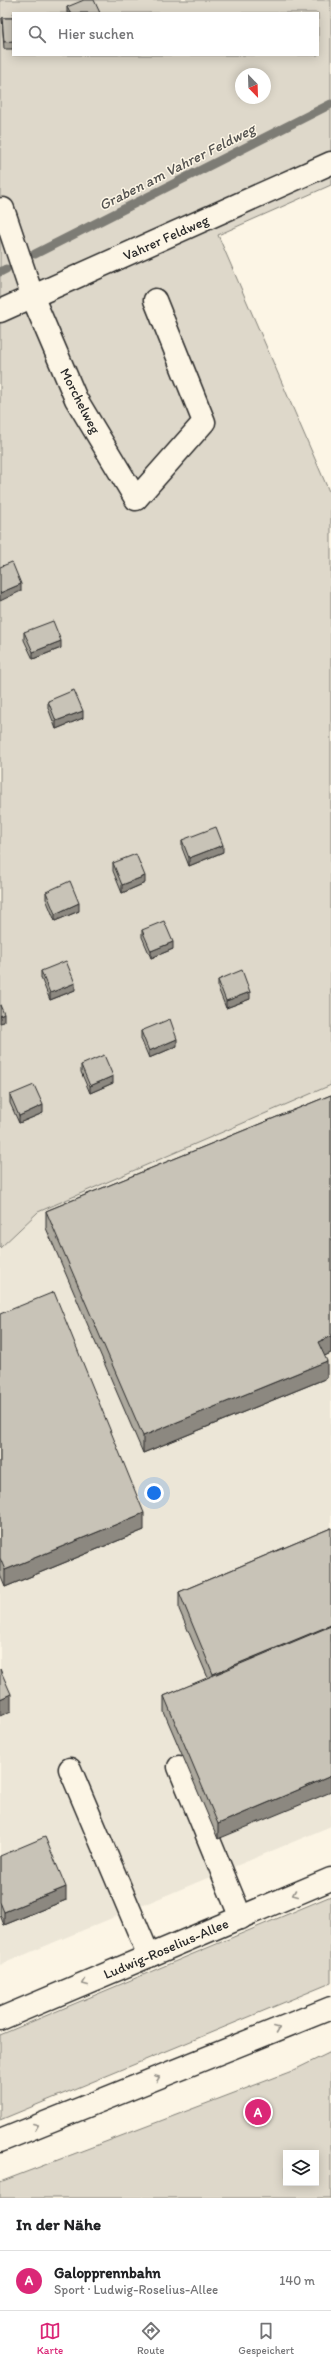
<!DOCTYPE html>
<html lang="de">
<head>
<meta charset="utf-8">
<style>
	:root { --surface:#fff; --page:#f2f2f2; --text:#202124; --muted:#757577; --line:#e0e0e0; --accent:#db2777 }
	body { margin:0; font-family:Itim,sans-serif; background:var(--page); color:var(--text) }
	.controls { position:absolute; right:12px; bottom:12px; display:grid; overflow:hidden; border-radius:0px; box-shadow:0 2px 10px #0003 }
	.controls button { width:36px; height:36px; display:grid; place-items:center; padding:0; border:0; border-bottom:1px solid var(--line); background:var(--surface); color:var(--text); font:20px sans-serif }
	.compass { position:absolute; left:235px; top:68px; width:36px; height:36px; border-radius:50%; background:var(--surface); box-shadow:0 2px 10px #0003; rotate:157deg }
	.you { position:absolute; left:154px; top:1493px; width:14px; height:14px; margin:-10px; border:3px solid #fff; border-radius:50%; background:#1a73e8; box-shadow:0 0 0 6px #1a73e833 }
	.badge { display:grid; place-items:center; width:26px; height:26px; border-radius:50%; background:var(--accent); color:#fff; font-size:13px; font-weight:700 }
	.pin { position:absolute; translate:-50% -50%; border:2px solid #fff; box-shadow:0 1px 4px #0006 }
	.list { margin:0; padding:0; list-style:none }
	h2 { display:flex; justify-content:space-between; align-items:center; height:52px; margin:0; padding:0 16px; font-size:17px }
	h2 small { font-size:13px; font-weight:400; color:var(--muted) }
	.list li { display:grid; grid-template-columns:26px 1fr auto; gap:12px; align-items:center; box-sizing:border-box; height:60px; padding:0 16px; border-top:1px solid var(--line) }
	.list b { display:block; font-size:15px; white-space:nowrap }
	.list p { margin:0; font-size:13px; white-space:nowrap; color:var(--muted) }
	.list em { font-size:13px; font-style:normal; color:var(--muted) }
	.icon { flex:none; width:22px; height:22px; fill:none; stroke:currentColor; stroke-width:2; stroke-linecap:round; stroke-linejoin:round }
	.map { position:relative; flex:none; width:331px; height:2198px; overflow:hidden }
	.search { position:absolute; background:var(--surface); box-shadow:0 2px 10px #0003; left:12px; right:12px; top:12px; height:44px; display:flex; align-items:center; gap:10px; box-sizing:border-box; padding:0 14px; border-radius:0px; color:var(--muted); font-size:15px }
	.sheet { height:112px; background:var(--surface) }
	nav { display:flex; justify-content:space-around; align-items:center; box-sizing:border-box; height:56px; border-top:1px solid var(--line); background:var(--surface); font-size:11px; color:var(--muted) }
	nav a { display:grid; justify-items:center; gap:2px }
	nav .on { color:var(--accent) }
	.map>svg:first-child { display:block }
	.built { fill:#ece6d7 }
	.green { fill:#ded8ca; stroke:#84827a; fill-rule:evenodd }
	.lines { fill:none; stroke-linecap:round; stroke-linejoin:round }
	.stream { stroke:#7d7b74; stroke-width:9 }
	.minor-casing { stroke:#2b2b2b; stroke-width:25 }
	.major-casing { stroke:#2b2b2b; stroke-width:25 }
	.minor { stroke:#fcf5e5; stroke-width:22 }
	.major { stroke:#fcf5e5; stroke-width:22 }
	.wall { fill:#aca89d; stroke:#2b2b2b }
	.shaded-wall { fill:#8c8880; stroke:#2b2b2b }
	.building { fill:#c8c3b7; stroke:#2b2b2b }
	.oneway { stroke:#949088 }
	.labels { text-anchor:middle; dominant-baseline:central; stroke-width:3; stroke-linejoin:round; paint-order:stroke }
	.street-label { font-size:14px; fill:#2b2b2b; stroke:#fcf5e5 }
	.water-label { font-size:15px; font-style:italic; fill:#545350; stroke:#fcf5e5 }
</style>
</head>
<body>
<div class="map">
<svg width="331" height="2198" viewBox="0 0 331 2198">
	<rect width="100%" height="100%" fill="#fcf5e5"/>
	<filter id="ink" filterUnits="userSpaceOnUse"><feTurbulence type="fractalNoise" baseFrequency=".025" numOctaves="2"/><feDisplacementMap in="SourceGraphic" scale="8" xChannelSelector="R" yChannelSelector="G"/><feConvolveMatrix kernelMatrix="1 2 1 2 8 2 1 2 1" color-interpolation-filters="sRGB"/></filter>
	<g filter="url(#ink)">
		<path class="built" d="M331,1085V1826L0,1965V1248L38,1212Z"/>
		<path class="green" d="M0,0H331V185L218,235L331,496V1085L38,1212L0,1248ZM13,13H318V55H13ZM241,74H265V98H241Z
			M331,1896V1983L0,2120V2035Z
			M331,2052V2198H0V2182L292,2071ZM286,2153H316V2183H286Z"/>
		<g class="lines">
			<path class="stream" d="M35,254L331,104
				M0,272L6,269"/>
			<defs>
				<path id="minor" d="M3,209L33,298L76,399L136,499L204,422L155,300
					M0,311L331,163
					M179,1767L241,1918
					M70,1769L149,1956"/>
				<path id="major" d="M0,2019L331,1879
					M0,2141L331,2008"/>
			</defs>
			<use href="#minor" class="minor-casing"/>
			<use href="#major" class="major-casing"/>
			<use href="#minor" class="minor"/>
			<use href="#major" class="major"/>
		</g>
		<path class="wall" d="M67,7L100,13H67Z
			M2,18H13V49H4Z
			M24,632L61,648L33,659L24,640Z
			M48,701L83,718L56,729L48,708Z
			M182,840L223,852L189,866L182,848Z
			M113,863L145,883L122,893L113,871Z
			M46,892L79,911L55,921L46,899Z
			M142,930L173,949L151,958L142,937Z
			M41,971L75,990L50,1000L41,978Z
			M218,980L250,999L226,1008L218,988Z
			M141,1031L177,1046L149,1058L141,1039Z
			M81,1065L113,1083L90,1093L81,1072Z
			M10,1095L43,1113L19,1123L10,1103Z
			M331,1095V1353L324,1356L327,1378L143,1453L46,1228V1211Z
			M0,1314L144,1530L5,1587L0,1575Z
			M331,1528L218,1839L164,1712V1696L208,1678L179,1609V1592Z
			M0,1856L66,1900L4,1925L0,1915Z"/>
		<path class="shaded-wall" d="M21,584V591L0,601V593Z
			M61,641V648L33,659V652Z
			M83,711V718L56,729V721Z
			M223,845V852L189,866V858Z
			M145,876V883L122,893V885Z
			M79,903V911L55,921V914Z
			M173,942V949L151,958V951Z
			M75,983V990L50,1000V993Z
			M250,992V999L226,1008V1001Z
			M4,1014V1022L0,1023V1016Z
			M177,1039V1046L149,1058V1051Z
			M113,1076V1083L90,1093V1086Z
			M43,1105V1113L19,1123V1116Z
			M331,1336V1353L318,1359V1342Z
			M327,1361V1378L143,1453V1436Z
			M144,1513V1530L5,1587V1570Z
			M331,1625V1642L213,1691V1674Z
			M11,1694V1711L0,1716V1699Z
			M331,1776V1792L218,1839V1824Z
			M66,1887V1900L4,1925V1912Z"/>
		<path class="building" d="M84,0H94L100,13H70L67,7Z
			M2,18H13V41L4,42Z
			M12,562L21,584L0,593V567Z
			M53,621L61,641L33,652L24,632Z
			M74,690L83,711L56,721L48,701Z
			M216,827L223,845L189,858L182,840Z
			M136,854L145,876L122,885L113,863Z
			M70,881L79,903L55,914L46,892Z
			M164,921L173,942L151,951L142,930Z
			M66,961L75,983L50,993L41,971Z
			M242,970L250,992L226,1001L218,980Z
			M0,1005L4,1014L0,1016Z
			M170,1019L177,1039L149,1051L141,1031Z
			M104,1055L113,1076L90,1086L81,1065Z
			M34,1085L43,1105L19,1116L10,1095Z
			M331,1095V1336L318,1342L327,1361L143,1436L46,1211Z
			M54,1292L144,1513L5,1570L0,1558V1314Z
			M331,1528V1625L213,1674L179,1592Z
			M331,1626V1776L218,1824L164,1696Z
			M0,1669L11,1694L0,1699Z
			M45,1837L66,1887L4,1912L0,1902V1856Z"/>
		<defs><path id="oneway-chevron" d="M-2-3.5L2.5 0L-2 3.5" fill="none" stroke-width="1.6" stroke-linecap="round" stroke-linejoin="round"/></defs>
		<g class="oneway">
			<use href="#oneway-chevron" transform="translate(295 1894) rotate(157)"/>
			<use href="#oneway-chevron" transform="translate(85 1983) rotate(157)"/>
			<use href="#oneway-chevron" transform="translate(277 2029) rotate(-22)"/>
			<use href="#oneway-chevron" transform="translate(157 2078) rotate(-22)"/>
			<use href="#oneway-chevron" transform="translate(36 2126) rotate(-22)"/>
		</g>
	</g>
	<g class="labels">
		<g class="street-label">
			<text transform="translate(166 238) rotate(-24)">Vahrer Feldweg</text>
			<text transform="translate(80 401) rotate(63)">Morchelweg</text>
			<text transform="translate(166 1949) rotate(-23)">Ludwig-Roselius-Allee</text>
		</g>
		<g class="water-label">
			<text transform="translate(177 167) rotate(-27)">Graben am Vahrer Feldweg</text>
		</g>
	</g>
</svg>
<div class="controls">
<button><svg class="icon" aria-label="layers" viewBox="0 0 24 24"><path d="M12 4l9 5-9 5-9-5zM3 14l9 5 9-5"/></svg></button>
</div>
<svg class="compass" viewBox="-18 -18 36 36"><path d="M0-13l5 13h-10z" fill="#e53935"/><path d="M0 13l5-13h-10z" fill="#757577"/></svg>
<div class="you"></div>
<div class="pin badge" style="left:258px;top:2112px">A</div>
<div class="search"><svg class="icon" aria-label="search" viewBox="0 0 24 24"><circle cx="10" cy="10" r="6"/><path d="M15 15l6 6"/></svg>Hier suchen</div>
</div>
<section class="sheet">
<h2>In der Nähe<small></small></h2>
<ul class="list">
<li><span class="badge">A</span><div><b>Galopprennbahn</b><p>Sport · Ludwig-Roselius-Allee</p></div><em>140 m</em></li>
</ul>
</section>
<nav>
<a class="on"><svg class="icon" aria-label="map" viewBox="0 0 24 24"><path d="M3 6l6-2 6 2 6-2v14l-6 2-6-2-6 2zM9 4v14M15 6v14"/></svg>Karte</a>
<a><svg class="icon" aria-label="directions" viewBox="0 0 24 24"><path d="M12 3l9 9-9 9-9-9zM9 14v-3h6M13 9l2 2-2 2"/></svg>Route</a>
<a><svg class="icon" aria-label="saved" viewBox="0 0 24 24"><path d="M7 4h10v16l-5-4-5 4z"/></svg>Gespeichert</a>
</nav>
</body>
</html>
